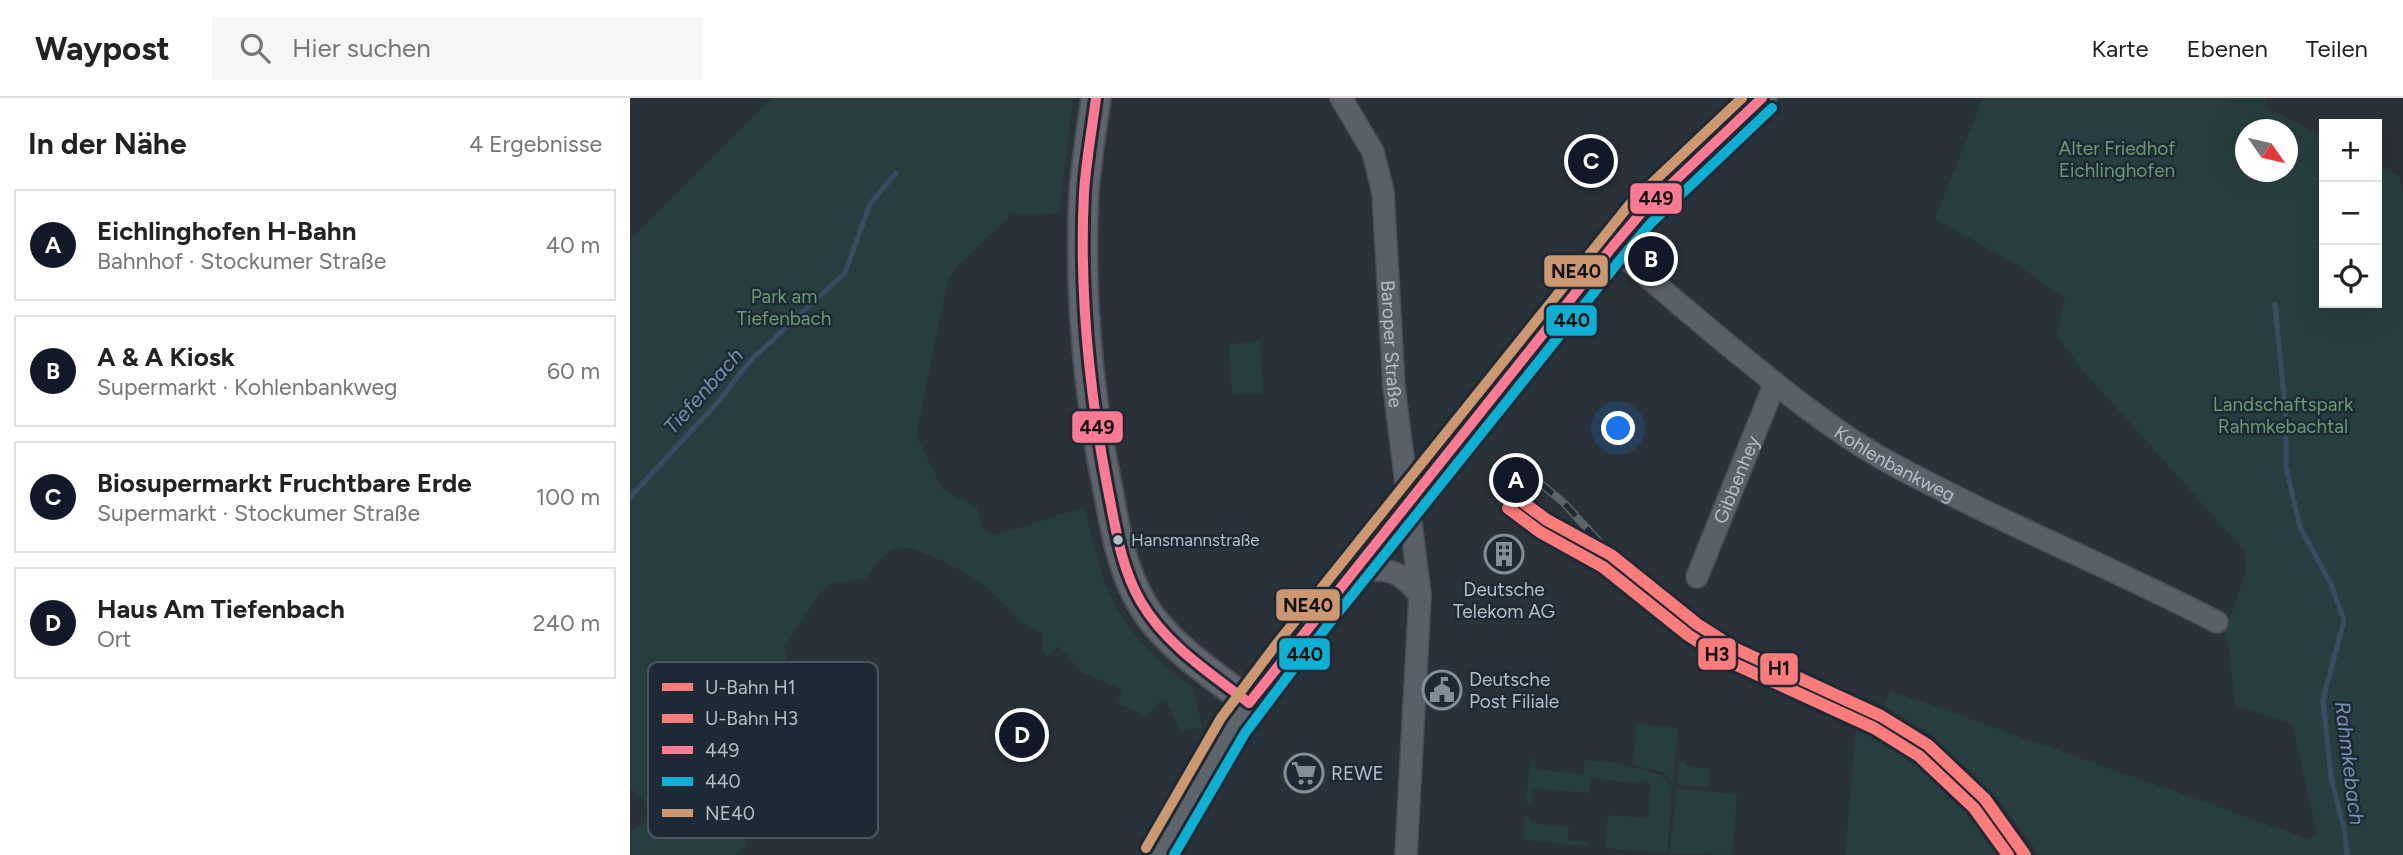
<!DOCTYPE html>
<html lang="de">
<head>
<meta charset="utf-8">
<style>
	:root { --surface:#fff; --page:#f6f6f6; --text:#222; --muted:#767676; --line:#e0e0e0; --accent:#111827 }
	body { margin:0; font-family:Figtree,sans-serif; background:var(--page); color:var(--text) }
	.controls { position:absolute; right:21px; top:21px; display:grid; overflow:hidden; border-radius:0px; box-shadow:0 7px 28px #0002 }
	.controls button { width:63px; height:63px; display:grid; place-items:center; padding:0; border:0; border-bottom:2px solid var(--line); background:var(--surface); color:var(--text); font:35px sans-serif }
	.compass { position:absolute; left:1605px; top:21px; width:63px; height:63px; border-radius:50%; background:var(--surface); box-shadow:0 7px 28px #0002; rotate:124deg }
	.you { position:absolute; left:989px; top:331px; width:24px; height:24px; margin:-18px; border:5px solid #fff; border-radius:50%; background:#1a73e8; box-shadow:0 0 0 10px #1a73e833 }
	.badge { display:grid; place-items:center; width:46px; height:46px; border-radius:50%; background:var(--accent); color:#fff; font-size:23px; font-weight:700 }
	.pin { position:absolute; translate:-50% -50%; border:4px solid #fff; box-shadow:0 2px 7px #0006 }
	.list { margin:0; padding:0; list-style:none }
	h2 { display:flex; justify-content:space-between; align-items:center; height:91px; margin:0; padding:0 28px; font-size:30px }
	h2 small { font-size:23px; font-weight:400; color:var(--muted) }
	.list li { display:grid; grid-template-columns:46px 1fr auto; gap:21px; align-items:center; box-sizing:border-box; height:112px; margin:0 14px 14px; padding:0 14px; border:2px solid var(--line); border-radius:0px }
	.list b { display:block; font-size:26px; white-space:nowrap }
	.list p { margin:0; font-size:23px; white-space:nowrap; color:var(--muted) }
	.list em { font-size:23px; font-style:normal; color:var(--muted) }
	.icon { flex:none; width:38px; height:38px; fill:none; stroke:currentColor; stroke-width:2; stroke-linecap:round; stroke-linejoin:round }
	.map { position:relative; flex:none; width:1773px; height:757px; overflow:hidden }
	header { display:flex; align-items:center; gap:42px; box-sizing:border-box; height:98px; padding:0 35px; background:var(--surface); border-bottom:2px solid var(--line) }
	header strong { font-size:33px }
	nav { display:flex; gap:38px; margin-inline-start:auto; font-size:24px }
	.search { width:490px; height:63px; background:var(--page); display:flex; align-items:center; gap:18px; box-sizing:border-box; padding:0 24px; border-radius:0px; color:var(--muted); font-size:26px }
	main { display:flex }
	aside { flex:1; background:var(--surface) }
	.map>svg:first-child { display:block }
	.green { fill:#273e3f; fill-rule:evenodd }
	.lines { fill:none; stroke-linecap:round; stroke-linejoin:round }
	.stream { stroke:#374c63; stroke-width:5 }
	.street-casing { stroke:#484e54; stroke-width:24 }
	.secondary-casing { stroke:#484e54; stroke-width:32 }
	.street { stroke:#5a6067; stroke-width:21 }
	.secondary { stroke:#5e646c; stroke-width:28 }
	.rail-casing { stroke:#5e646a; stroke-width:8 }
	.rail { stroke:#1d2934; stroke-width:5; stroke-dasharray:16; stroke-linecap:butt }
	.bus-1-casing { stroke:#1d2934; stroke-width:16 }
	.bus-2-casing { stroke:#1d2934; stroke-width:16 }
	.bus-3-casing { stroke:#1d2934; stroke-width:16 }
	.bus-1 { stroke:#fe7a93; stroke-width:10 }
	.bus-2 { stroke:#0dafd3; stroke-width:10 }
	.bus-3 { stroke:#cd976f; stroke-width:10 }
	.metro-1-casing { stroke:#1d2934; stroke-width:18 }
	.metro-2-casing { stroke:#1d2934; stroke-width:18 }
	.metro-1 { stroke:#fc7b7b; stroke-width:12 }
	.metro-2 { stroke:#fc7b7b; stroke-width:12 }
	.bus-dot { fill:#b4bfca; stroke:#1d2934; stroke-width:2.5 }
	.labels { text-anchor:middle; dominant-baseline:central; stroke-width:5; stroke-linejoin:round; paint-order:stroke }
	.bus-label { font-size:17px; fill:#b4bfca; stroke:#1d2934; text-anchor:start }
	.park-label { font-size:19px; fill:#6b9b72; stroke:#1d2934 }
	.street-label { font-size:19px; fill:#b4bfca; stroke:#1d2934 }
	.poi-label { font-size:19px; fill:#b4bfca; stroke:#1d2934; text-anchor:start }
	.water-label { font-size:21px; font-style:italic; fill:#7492ad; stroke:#1d2934 }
	.key { fill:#1d2934; stroke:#4a5661; stroke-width:2 }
	.key-label { font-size:19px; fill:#b4bfca }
	.line-badge { stroke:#1d2934; stroke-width:2.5 }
	.pale-badge-label { font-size:19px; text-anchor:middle; font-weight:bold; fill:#111 }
</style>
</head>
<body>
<header>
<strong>Waypost</strong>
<div class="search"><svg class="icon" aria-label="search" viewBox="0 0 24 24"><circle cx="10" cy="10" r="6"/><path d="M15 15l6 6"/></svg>Hier suchen</div>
<nav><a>Karte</a><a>Ebenen</a><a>Teilen</a></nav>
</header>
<main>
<aside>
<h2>In der Nähe<small>4 Ergebnisse</small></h2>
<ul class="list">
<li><span class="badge">A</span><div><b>Eichlinghofen H-Bahn</b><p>Bahnhof · Stockumer Straße</p></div><em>40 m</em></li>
<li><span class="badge">B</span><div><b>A &amp; A Kiosk</b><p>Supermarkt · Kohlenbankweg</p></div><em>60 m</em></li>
<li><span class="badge">C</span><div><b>Biosupermarkt Fruchtbare Erde</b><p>Supermarkt · Stockumer Straße</p></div><em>100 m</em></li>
<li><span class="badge">D</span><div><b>Haus Am Tiefenbach</b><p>Ort</p></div><em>240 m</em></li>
</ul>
</aside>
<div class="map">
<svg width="1773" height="757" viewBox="0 0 1773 757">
	<rect width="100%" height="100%" fill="#2a3239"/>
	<path class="green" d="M142,0H443L429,115L381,117L325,170L317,186L286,337L312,391L347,410L352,430L367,437L454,409C461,433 466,459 474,482C491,528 524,562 563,589L572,629L550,634L538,607L525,602L529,605L517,618L488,606L493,592L451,574L429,548L417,558L412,552L413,536L394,525L357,489L316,464L281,450L262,451L247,463L237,480L201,486L190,495L154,550L161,576L120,665L105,715L117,747L105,757H0V733L30,717L0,690V142Z
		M1353,0H1637L1636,9L1694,39V205H1747V67L1769,78L1773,96V757H1410L1363,695L1303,639L1254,607L1261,593L1681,742L1687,735L1662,626L1605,607L1600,557L1595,536L1616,472L1614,452L1449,268L1427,236L1435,201L1391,169L1305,121ZM1616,32H1658V74H1616Z
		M630,244L633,295L602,297L599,246Z
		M881,294L887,299L843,354L838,350Z
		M1227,621L1292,664L1344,720L1373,757H1215Z
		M1007,626L1048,630L1043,684L1033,674L1003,667Z
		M906,658L905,672L953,676L954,662L992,666L1031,677L1042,689L1037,755L975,750L978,717L1018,720L1021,686L961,680L959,695L903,690L901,705L896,704L900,666Z
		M1049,663L1056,664V668L1080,671L1078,689L1047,686Z
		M1047,691L1107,696L1102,757L1040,756Z
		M894,719H900V725L939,729L938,742L958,744V748L896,742L893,738Z"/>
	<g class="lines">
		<path class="stream" d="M1645,206L1656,319
			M1656,338V369L1670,429L1701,486L1714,522L1693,602L1701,679L1715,735L1717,757
			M0,399L87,305L121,262L215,175L240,106L266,75"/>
		<defs>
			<g id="street">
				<path id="s1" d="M711,0L743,54L753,94L764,289L790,497L776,757"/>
				<path id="s2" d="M983,148C1016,179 1052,208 1087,238C1140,281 1193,327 1253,361C1362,421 1477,467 1587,524"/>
				<path d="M723,473C758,470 767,470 790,497"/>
				<path id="s3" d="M1067,479L1145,285"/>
			</g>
			<path id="secondary" d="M466,0C462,31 456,64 454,95C449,194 458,295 478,392C485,430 491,469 511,504C535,547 581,574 619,605
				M528,757L603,627L656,557L983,148L1011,115L1132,0"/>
		</defs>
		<use href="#street" class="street-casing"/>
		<use href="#secondary" class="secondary-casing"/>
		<use href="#street" class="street"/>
		<use href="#secondary" class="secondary"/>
		<defs>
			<path id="rail" d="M886,365L934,405L981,457
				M869,385L886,399"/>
		</defs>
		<use href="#rail" class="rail-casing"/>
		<use href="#rail" class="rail"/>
		<defs>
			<path id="bus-1" d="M466,0C462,32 456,63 454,95C449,193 459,291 477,387C485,426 490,468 511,504C536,547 580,575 619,605
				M619,605L983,148L1011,115L1132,0"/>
			<path id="bus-2" d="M544,757L615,635L667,566L994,157L1021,125L1142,10"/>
			<path id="bus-3" d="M516,750L591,620L645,548L1000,106L1112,0"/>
		</defs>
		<use href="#bus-1" class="bus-1-casing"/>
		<use href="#bus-2" class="bus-2-casing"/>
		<use href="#bus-3" class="bus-3-casing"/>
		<use href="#bus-1" class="bus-1"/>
		<use href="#bus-2" class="bus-2"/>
		<use href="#bus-3" class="bus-3"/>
		<defs>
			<path id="metro-1" d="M886,399L917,422L981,457L1067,526L1106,551L1251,618L1298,647L1355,701L1395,757"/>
			<path id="metro-2" d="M878,410L910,434L973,469L1058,537L1098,563L1244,630L1289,658L1344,710L1378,757"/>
		</defs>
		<use href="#metro-1" class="metro-1-casing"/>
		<use href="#metro-2" class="metro-2-casing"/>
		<use href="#metro-1" class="metro-1"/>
		<use href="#metro-2" class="metro-2"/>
	</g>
	<defs>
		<symbol id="building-ring" viewBox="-11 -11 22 22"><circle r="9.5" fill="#1d2934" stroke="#848e97" stroke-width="1.5"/><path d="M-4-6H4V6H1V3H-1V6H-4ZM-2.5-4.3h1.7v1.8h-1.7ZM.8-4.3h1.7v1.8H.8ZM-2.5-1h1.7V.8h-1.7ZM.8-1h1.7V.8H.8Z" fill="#848e97"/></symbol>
		<symbol id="civic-ring" viewBox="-11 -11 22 22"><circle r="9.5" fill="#1d2934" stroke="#848e97" stroke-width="1.5"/><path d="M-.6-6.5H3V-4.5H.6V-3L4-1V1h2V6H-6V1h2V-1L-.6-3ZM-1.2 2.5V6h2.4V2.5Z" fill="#848e97"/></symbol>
		<symbol id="supermarket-ring" viewBox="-11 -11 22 22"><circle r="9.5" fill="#1d2934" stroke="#848e97" stroke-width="1.5"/><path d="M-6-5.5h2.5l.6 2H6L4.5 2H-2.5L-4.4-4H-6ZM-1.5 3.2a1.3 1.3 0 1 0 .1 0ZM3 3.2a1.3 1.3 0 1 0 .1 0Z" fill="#848e97"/></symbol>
	</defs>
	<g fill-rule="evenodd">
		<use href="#building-ring" x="852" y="434" width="44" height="44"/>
		<use href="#civic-ring" x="790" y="570" width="44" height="44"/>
		<use href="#supermarket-ring" x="652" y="653" width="44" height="44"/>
	</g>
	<circle class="bus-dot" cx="488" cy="442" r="6"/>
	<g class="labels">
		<g class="bus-label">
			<text x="501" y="442">Hansmannstraße</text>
		</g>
		<g class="park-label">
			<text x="1487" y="50">Alter Friedhof<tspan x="1487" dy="22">Eichlinghofen</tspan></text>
			<text x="154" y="198">Park am<tspan x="154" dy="22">Tiefenbach</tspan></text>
			<text x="1653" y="306">Landschaftspark<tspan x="1653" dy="22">Rahmkebachtal</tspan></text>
		</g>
		<g class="street-label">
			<text stroke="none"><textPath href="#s1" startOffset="256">Baroper Straße</textPath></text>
			<text stroke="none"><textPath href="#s2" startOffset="357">Kohlenbankweg</textPath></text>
			<text stroke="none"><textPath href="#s3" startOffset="105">Gibbenhey</textPath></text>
		</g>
		<g class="poi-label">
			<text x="874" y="491" text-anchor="middle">Deutsche<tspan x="874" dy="22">Telekom AG</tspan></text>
			<text x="839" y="581">Deutsche<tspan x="839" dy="22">Post Filiale</tspan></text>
			<text x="701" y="675">REWE</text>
		</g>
		<g class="water-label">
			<text transform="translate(73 293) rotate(-48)">Tiefenbach</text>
			<text transform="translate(1720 665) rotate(83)">Rahmkebach</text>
		</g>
	</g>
	<rect x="18" y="564" width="230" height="176" rx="10" class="key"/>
	<rect x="32" y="585" width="31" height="8" fill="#fc7b7b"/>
	<rect x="32" y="616" width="31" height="9" fill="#fc7b7b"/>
	<rect x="32" y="648" width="31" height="8" fill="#fe7a93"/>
	<rect x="32" y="679" width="31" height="9" fill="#0dafd3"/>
	<rect x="32" y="711" width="31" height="8" fill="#cd976f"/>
	<g class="key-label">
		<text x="75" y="596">U-Bahn H1</text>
		<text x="75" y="627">U-Bahn H3</text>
		<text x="75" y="659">449</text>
		<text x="75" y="690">440</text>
		<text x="75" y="722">NE40</text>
	</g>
	<g class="line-badge">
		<rect x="999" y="84" width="54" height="33" rx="7" fill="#fe7a93"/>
		<rect x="913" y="156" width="66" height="34" rx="7" fill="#cd976f"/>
		<rect x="915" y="206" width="53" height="33" rx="7" fill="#0dafd3"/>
		<rect x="441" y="312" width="53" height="34" rx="7" fill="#fe7a93"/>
		<rect x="645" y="490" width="66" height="34" rx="7" fill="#cd976f"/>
		<rect x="1067" y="539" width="40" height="34" rx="7" fill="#fc7b7b"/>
		<rect x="648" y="539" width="53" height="34" rx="7" fill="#0dafd3"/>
		<rect x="1129" y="554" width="40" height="34" rx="7" fill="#fc7b7b"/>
	</g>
	<g class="pale-badge-label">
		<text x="1026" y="107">449</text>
		<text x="946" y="180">NE40</text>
		<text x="942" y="229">440</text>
		<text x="467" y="336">449</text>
		<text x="678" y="514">NE40</text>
		<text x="1087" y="563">H3</text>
		<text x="675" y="563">440</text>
		<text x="1149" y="577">H1</text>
	</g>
</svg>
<div class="controls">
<button>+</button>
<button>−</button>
<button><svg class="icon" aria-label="locate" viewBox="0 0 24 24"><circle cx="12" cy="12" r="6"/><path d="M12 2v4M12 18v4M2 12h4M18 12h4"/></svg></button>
</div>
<svg class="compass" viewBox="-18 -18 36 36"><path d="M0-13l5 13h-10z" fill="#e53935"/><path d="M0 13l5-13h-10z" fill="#767676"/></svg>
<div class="you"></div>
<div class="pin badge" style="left:886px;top:382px">A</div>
<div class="pin badge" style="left:1021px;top:161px">B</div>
<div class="pin badge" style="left:961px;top:63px">C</div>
<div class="pin badge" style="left:392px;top:637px">D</div>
</div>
</main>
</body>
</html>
